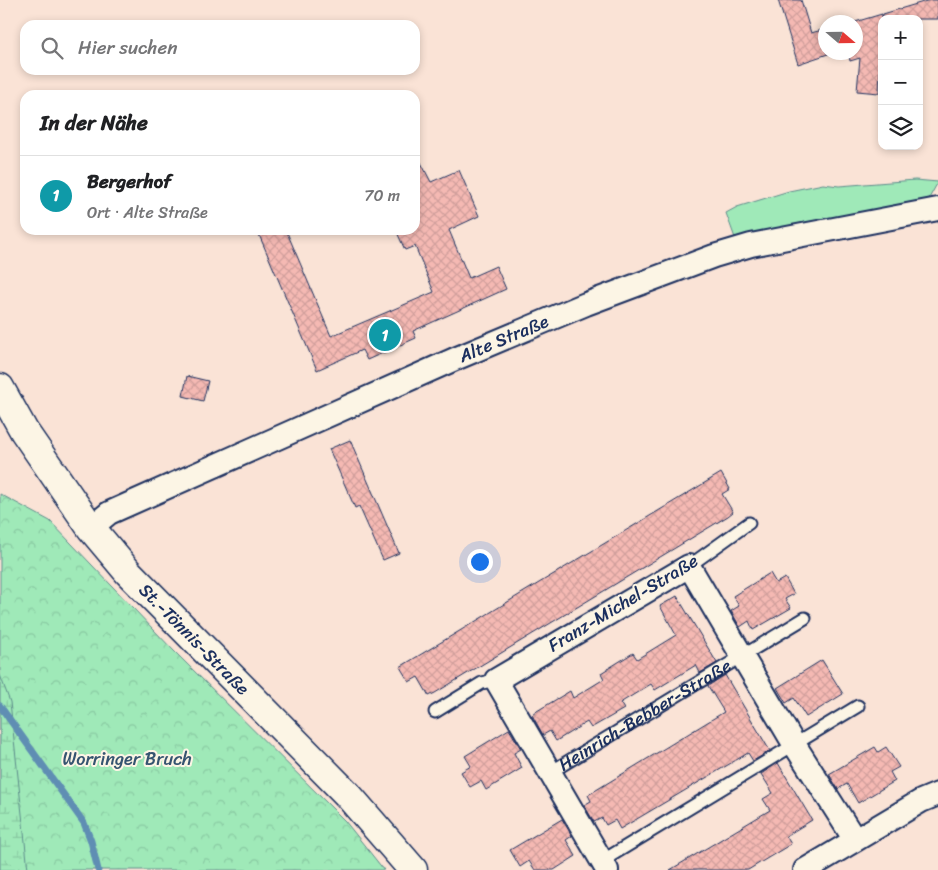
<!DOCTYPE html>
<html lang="de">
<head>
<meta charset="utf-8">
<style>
	:root { --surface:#fff; --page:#f6f6f6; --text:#202124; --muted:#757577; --line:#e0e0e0; --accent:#111827 }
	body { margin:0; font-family:Sriracha,sans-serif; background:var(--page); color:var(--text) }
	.controls { position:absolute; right:15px; top:15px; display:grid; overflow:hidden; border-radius:10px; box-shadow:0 2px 8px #0003 }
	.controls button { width:45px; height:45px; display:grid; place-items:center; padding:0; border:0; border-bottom:1px solid var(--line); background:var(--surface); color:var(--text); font:25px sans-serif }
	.compass { position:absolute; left:818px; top:15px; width:45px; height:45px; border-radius:50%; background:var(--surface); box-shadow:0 2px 8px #0003; rotate:110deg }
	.you { position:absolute; left:479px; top:561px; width:18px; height:18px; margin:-12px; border:4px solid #fff; border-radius:50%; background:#1a73e8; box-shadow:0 0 0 8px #1a73e833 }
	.badge { display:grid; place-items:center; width:32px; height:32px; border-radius:50%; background:var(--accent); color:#fff; font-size:16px; font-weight:700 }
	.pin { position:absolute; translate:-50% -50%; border:2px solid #fff; box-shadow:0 1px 5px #0006 }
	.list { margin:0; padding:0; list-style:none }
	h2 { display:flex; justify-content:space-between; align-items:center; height:65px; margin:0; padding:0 20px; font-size:21px }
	h2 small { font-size:16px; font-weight:400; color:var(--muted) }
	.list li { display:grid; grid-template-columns:32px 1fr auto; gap:15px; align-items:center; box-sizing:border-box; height:80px; padding:0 20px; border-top:1px solid var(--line) }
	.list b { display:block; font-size:19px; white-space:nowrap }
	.list p { margin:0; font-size:16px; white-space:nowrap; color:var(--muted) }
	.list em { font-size:16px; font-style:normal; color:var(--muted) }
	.icon { flex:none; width:28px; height:28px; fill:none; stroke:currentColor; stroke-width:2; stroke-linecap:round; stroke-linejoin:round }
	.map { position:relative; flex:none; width:938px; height:870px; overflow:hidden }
	.search { position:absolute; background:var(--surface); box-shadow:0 2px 8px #0003; left:20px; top:20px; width:400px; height:55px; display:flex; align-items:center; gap:12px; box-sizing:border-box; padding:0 18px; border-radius:15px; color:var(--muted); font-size:19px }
	.panel { position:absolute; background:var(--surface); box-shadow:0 2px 8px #0003; left:20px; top:90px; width:400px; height:145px; border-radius:15px }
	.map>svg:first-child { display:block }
	.grass { fill:#9fe9b8; stroke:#5d8c8b }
	.forest { fill:url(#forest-crowns); stroke:#5d8c8b }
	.wetland { fill:url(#wetland-marsh); stroke:#5d8c8b }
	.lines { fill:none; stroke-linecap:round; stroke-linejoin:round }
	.stream { stroke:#5e8eb3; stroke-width:7 }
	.building { fill:url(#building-cross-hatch); stroke:#1b2f5e }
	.service-casing { stroke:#1b2f5e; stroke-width:15 }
	.minor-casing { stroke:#1b2f5e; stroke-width:26 }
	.secondary-casing { stroke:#1b2f5e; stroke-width:31 }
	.service { stroke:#fcf5e5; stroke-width:11 }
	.minor { stroke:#fcf5e5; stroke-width:22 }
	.secondary { stroke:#fcf5e5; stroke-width:28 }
	.labels { text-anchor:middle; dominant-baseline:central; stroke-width:4; stroke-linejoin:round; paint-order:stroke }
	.street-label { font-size:18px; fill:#1b2f5e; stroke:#fcf5e5 }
	.park-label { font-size:18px; fill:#355470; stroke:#fcf5e5 }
</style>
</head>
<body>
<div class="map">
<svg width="938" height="870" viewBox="0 0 938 870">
	<defs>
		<pattern id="forest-crowns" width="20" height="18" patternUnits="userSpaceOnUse" patternTransform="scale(1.25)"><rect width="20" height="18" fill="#9fe9b8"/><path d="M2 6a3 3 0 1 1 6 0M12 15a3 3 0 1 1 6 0" fill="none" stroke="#88c8a1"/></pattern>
		<pattern id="wetland-marsh" width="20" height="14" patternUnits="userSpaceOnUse" patternTransform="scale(1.25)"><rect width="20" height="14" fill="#9fe9b8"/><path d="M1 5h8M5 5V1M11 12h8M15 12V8" fill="none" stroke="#88c8a1"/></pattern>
		<pattern id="building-cross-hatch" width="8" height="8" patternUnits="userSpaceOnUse" patternTransform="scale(1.25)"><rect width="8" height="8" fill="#f5b9b3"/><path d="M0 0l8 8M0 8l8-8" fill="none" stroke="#d19f9c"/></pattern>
	</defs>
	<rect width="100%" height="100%" fill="#fae3d6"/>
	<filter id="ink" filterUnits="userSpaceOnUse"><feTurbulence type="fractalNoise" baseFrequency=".02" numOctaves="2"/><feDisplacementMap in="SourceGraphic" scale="10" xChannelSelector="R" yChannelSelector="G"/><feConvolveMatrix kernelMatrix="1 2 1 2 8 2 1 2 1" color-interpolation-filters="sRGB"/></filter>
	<g filter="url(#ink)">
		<path class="grass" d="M915,180L938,182L927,202L741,241L735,238L726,213L737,207L789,191L823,184L839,186Z"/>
		<path class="forest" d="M0,494L50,521L174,651L345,821L384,870H0Z"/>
		<path class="wetland" d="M0,675L10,702L28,870H0Z"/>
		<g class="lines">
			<path class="stream" d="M0,706L84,823L91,841L98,870"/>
		</g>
		<path class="building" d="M778,0H801L811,33L826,29V52H834L798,64Z
			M930,0H938V19H883V14Z
			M882,14L879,93L857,91L860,58L850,61L848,52H856L855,22Z
			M415,151L431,182L459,170L479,216L449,230L469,278L496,266L506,289L413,331L416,338L367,360L362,350L317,370L257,230H286L331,336L434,292L415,246L405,250L396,230H415Z
			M187,376L208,381L203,401L183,396Z
			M350,440L399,553L383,560L359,506L355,508L329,449Z
			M721,473L730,489L722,494L733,512L728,516L435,693L429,696L418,677L409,682L400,667Z
			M770,573L776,583L785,578L794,594L785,599L791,608L753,630L749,621L740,627L731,611L739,606L733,596Z
			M677,596L717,663L700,673L696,665L655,690L651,684L620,703L624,709L591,728L587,722L556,741L550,731L543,735L532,715L537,711L570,691L573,698L604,679L601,673L633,653L637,659L676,635L660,606Z
			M822,660L843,694L806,717L794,698L786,703L777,688Z
			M725,675L770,751L753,761L748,753L620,829L615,820L606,825L602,818L594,822L584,805L591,801L588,795L724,712L708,686Z
			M509,729L521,749L514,753L522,768L486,790L481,781L470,787L461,772L471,766L465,756Z
			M875,747L878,752L886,747L899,767L890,772L895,781L858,803L847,784L838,789L829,774Z
			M778,763L812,820L786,836L791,844L748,870H670L770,810L763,799L773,793L761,774Z
			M562,819L572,836L566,840L576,856L554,870H535L529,861L520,867L510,850Z"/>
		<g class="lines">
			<defs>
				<g id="service">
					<path d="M689,566L749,523"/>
					<path d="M435,712L482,683L496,680"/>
					<path id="s1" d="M549,773L805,618"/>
					<path d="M602,861L858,706"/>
				</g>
				<g id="minor">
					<path id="s2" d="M91,528L109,513L455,359L586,304L714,256L751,245L938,209"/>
					<path d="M607,870L496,680L689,566L794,744L855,840"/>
					<path d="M805,870L921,801L938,794"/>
				</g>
				<g id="secondary">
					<path id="s3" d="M0,388L24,431L91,528L128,572L348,795L413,870"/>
				</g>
			</defs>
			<use href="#service" class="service-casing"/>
			<use href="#minor" class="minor-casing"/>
			<use href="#secondary" class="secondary-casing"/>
			<use href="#service" class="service"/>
			<use href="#minor" class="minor"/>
			<use href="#secondary" class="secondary"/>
		</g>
	</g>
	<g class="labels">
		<g class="street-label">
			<text stroke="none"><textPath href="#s2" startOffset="455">Alte Straße</textPath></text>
			<text transform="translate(623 603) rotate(-31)">Franz-Michel-Straße</text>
			<text stroke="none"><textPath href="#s3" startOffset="319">St.-Tönnis-Straße</textPath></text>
			<text stroke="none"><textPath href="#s1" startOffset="112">Heinrich-Bebber-Straße</textPath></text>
		</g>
		<g class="park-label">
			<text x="127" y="759">Worringer Bruch</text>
		</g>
	</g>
</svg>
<div class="controls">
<button>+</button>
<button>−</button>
<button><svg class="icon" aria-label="layers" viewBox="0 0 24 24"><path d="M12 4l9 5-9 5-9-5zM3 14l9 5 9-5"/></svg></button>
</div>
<svg class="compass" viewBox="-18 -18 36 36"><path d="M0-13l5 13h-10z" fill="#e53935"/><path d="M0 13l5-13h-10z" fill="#757577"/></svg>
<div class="you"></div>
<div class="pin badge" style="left:385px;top:335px;background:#0f9aa8">1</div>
<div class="search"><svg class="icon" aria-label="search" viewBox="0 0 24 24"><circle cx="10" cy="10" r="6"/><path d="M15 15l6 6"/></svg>Hier suchen</div>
<section class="panel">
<h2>In der Nähe<small></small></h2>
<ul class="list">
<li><span class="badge" style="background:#0f9aa8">1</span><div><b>Bergerhof</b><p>Ort · Alte Straße</p></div><em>70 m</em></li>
</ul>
</section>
</div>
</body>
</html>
